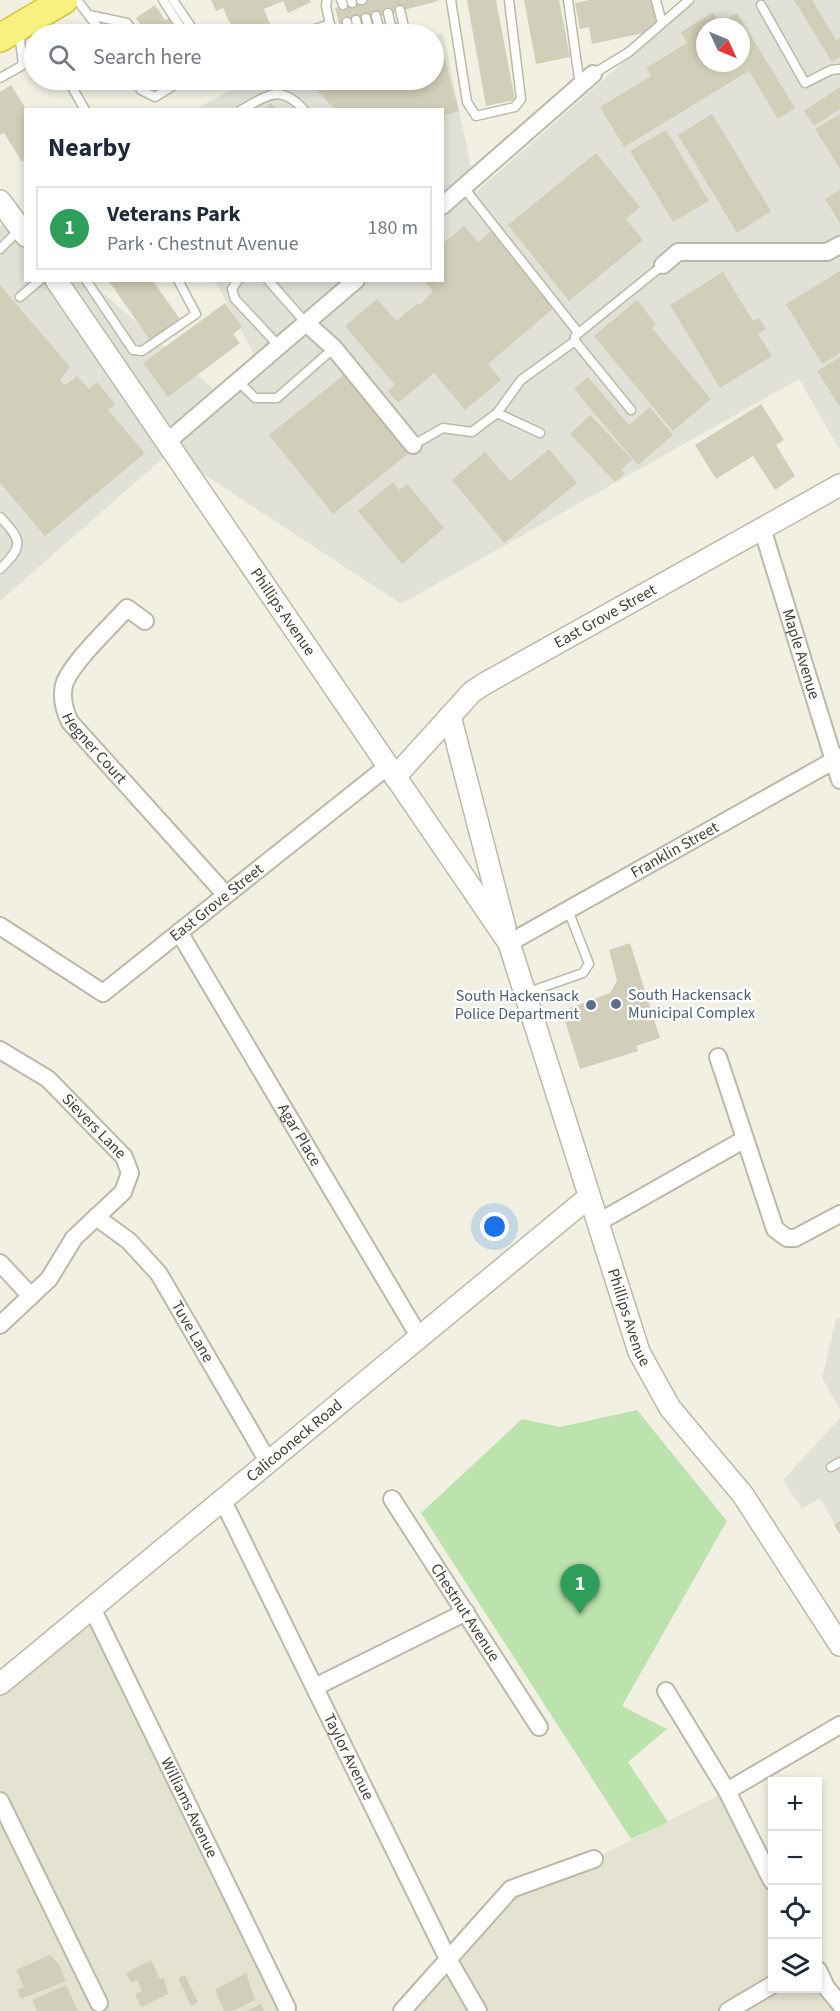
<!DOCTYPE html>
<html lang="en">
<head>
<meta charset="utf-8">
<style>
	:root { --surface:#fff; --page:#f2f2f3; --text:#1f2937; --muted:#747a83; --line:#e0e1e3; --accent:#7c4b2b }
	body { margin:0; font-family:"Source Sans 3",sans-serif; background:var(--page); color:var(--text) }
	.controls { position:absolute; right:18px; bottom:18px; display:grid; overflow:hidden; border-radius:0px; box-shadow:0 3px 9px #0003 }
	.controls button { width:54px; height:54px; display:grid; place-items:center; padding:0; border:0; border-bottom:2px solid var(--line); background:var(--surface); color:var(--text); font:30px sans-serif }
	.compass { position:absolute; left:696px; top:18px; width:54px; height:54px; border-radius:50%; background:var(--surface); box-shadow:0 3px 9px #0003; rotate:134deg }
	.you { position:absolute; left:495px; top:1227px; width:21px; height:21px; margin:-15px; border:4px solid #fff; border-radius:50%; background:#1a73e8; box-shadow:0 0 0 9px #1a73e833 }
	.badge { display:grid; place-items:center; width:39px; height:39px; border-radius:50%; background:var(--accent); color:#fff; font-size:20px; font-weight:700 }
	.pin { position:absolute; translate:-50% -50px; filter:drop-shadow(0 2px 3px #0008) }
	.pin::after { content:''; position:absolute; top:32px; width:21px; height:18px; background:inherit; clip-path:polygon(0 0,100% 0,50% 100%) }
	.list { margin:0; padding:0; list-style:none }
	h2 { display:flex; justify-content:space-between; align-items:center; height:78px; margin:0; padding:0 24px; font-size:26px }
	h2 small { font-size:20px; font-weight:400; color:var(--muted) }
	.list li { display:grid; grid-template-columns:39px 1fr auto; gap:18px; align-items:center; box-sizing:border-box; height:84px; margin:0 12px 12px; padding:0 12px; border:2px solid var(--line); border-radius:0px }
	.list b { display:block; font-size:22px; white-space:nowrap }
	.list p { margin:0; font-size:20px; white-space:nowrap; color:var(--muted) }
	.list em { font-size:20px; font-style:normal; color:var(--muted) }
	.icon { flex:none; width:33px; height:33px; fill:none; stroke:currentColor; stroke-width:2; stroke-linecap:round; stroke-linejoin:round }
	.map { position:relative; flex:none; width:840px; height:2011px; overflow:hidden }
	.search { position:absolute; background:var(--surface); box-shadow:0 3px 9px #0003; left:24px; top:24px; width:420px; height:66px; display:flex; align-items:center; gap:15px; box-sizing:border-box; padding:0 21px; border-radius:33px; color:var(--muted); font-size:22px }
	.panel { position:absolute; background:var(--surface); box-shadow:0 3px 9px #0003; left:24px; top:108px; width:420px; height:174px; border-radius:0px }
	.map>svg:first-child { display:block }
	.residential { fill:#e4e3d2 }
	.industrial { fill:#e2e1d8; fill-rule:evenodd }
	.green { fill:#bce3ae }
	.building { fill:#d1cfb9; fill-rule:evenodd }
	.lines { fill:none; stroke-linecap:round; stroke-linejoin:round }
	.service-casing { stroke:#bbbaa7; stroke-width:11 }
	.minor-casing { stroke:#bbbaa7; stroke-width:20 }
	.tertiary-casing { stroke:#bbbaa7; stroke-width:24 }
	.trunk-casing { stroke:#d4c53a; stroke-width:30 }
	.service { stroke:#fff; stroke-width:8 }
	.minor { stroke:#fff; stroke-width:16 }
	.tertiary { stroke:#fff; stroke-width:21 }
	.trunk { stroke:#f7f27f; stroke-width:27 }
	.service-dot { fill:#5c6f8a; stroke:#fff; stroke-width:2 }
	.labels { text-anchor:middle; dominant-baseline:central; stroke-width:4.5; stroke-linejoin:round; paint-order:stroke }
	.street-label { font-size:16px; fill:#424034; stroke:#fff }
	.service-label { font-size:16px; fill:#4e5e75; stroke:#fff; text-anchor:start }
</style>
</head>
<body>
<div class="map">
<svg width="840" height="2011" viewBox="0 0 840 2011">
	<rect width="100%" height="100%" fill="#f1f0e3"/>
	<path class="residential" d="M92,1608L291,2011H0V1684Z
		M727,1791L772,1881V1988H818V1970L840,2011H402L511,1889L594,1859Z"/>
	<path class="industrial" d="M694,0H840V450L799,379L401,604L170,452L0,601V227L12,213L25,225L26,280L89,281L228,402L263,371L215,281L442,280V110L196,109L250,80H434V35L443,33L476,192ZM705,27H741V63H705Z
		M840,1317V1409L822,1378L836,1319Z
		M840,1418V1534L820,1498L802,1509L783,1480Z"/>
	<path class="green" d="M637,1410L727,1521L622,1706L667,1729L628,1762L668,1822L631,1839L421,1513L522,1419L560,1427Z"/>
	<path class="building" d="M211,0H310L311,2L288,13L283,1L264,9L274,34H235L223,8L216,11Z
		M363,0H437L438,1L340,27L335,8Z
		M467,0H496L515,100L486,106Z
		M524,0H559L570,57L536,64Z
		M590,0H651L658,30L592,44L589,27L580,29L575,3Z
		M794,0H812L836,40L840,38V57L832,62Z
		M155,5L165,20L169,18L180,34H147L136,18Z
		M713,13L719,24L737,13L795,108L778,119L749,71L624,147L600,107L651,76L646,68L687,43L681,32ZM705,27H741V63H705Z
		M439,38L459,111L442,116V110H335L308,80H434V39Z
		M11,85L26,109V159L22,162L4,133L0,135V92Z
		M840,87V109L814,126L804,111Z
		M271,103L277,110H263Z
		M712,114L771,211L737,233L678,135Z
		M840,114V169L815,129Z
		M666,130L709,201L673,222L630,151Z
		M596,153L640,207L626,219L643,240L569,301L508,225Z
		M840,190V223L825,199Z
		M464,226L478,242L491,231L555,307L488,364L501,380L465,410L434,373L398,403L388,391L395,385L345,326L377,299L396,321L418,303L420,305L433,291L424,280H442V244Z
		M840,271V353L822,364L786,304Z
		M723,272L753,321L759,318L766,329L758,334L772,356L720,388L670,305Z
		M108,280H152L180,319L150,340Z
		M0,285L70,367L60,380L65,385L77,376L89,389L97,382L115,404L108,410L145,453L45,536L0,483Z
		M637,300L656,324L652,328L711,399L673,431L594,336Z
		M225,303L242,327L233,334L240,343L168,397L143,363Z
		M840,357V407L817,371Z
		M345,374L409,453L333,514L269,435Z
		M588,377L629,425L650,407L673,435L638,465L574,389Z
		M761,404L784,440L776,445L795,476L775,490L753,456L716,479L695,445Z
		M590,415L632,459L621,470L625,473L615,482L570,434Z
		M549,449L577,483L504,543L452,480L485,452L510,481Z
		M393,482L399,490L407,484L444,528L402,564L358,511Z
		M630,943L660,1038L636,1046L638,1051L580,1069L562,1011L610,993L617,981L609,950Z
		M840,1521V1534L834,1525Z
		M50,1955L60,1966L66,1981L21,1999L17,1990L24,1987L16,1970Z
		M151,1960L160,1979L164,1978L168,1994L141,2007L135,1994L142,1991L137,1980L131,1983L126,1973Z
		M246,1973L255,2000L233,2011H224L215,1990Z
		M185,1975L198,2002L191,2006L178,1978Z
		M66,1985L78,2011H37L32,2000Z
		M261,2004L264,2011H246Z"/>
	<g class="lines">
		<defs>
			<path id="service" d="M77,0L103,34
				M163,0L185,34
				M173,0L196,34
				M327,0L326,6L332,34
				M341,0L343,5
				M351,0L352,3
				M361,0H362
				M451,0L467,102L476,116L515,107L521,99L509,0
				M568,0L580,86
				M656,0L662,23
				M761,5L805,83L831,70L840,69
				M388,13L392,30
				M89,15L127,23L135,34
				M376,16L380,32
				M366,18L370,34
				M356,20L359,34
				M35,21L42,34
				M347,22L350,34
				M301,34L330,24
				M372,34L404,27L400,10
				M23,65L34,59
				M593,74L629,52L689,0
				M0,78L23,65L19,32
				M68,80L85,110
				M134,80L141,90L155,97L182,80
				M241,110C267,96 280,83 304,110
				M464,188L577,331
				M0,249L20,229
				M86,280L133,350L142,351L196,314L178,280
				M238,280L232,289L235,299L279,346
				M268,280L306,323
				M20,297L40,280
				M238,381L255,398H277L334,348
				M631,410L575,341V336L663,265
				M497,413L521,380L575,341
				M413,445L443,428L472,432L497,413L540,433
				M0,517C22,540 24,546 0,569
				M526,993L583,973L589,964L568,910
				M831,1467L840,1462"/>
			<g id="minor">
				<path d="M442,206L593,74"/>
				<path d="M663,265L678,252H827L840,245"/>
				<path d="M306,323L334,348L413,445"/>
				<path d="M167,442L356,280"/>
				<path id="s1" d="M762,528L840,780"/>
				<path id="s2" d="M145,621L127,608C111,626 70,664 64,685C61,699 64,710 70,722L226,895"/>
				<path id="s3" d="M0,926L103,993L388,766"/>
				<path id="s4" d="M179,932L420,1338"/>
				<path id="s5" d="M509,943L840,757"/>
				<path id="s6" d="M0,1050L48,1079L124,1157L130,1173L123,1192L74,1238L49,1279L0,1325"/>
				<path d="M718,1057L775,1229L787,1238H795L840,1214"/>
				<path id="s7" d="M96,1217L129,1241L159,1274L269,1463"/>
				<path d="M597,1223L745,1139"/>
				<path d="M0,1263L31,1296"/>
				<path id="s8" d="M392,1499L539,1727"/>
				<path id="s9" d="M223,1501L448,1959L478,2011"/>
				<path id="s10" d="M92,1608L287,2008"/>
				<path d="M315,1687L466,1612"/>
				<path d="M666,1691L727,1791L772,1881"/>
				<path d="M727,1791L840,1725"/>
				<path d="M0,1801L99,2003"/>
				<path d="M818,1970L826,1987L840,2004"/>
				<path d="M402,2011L511,1889L594,1859"/>
				<path d="M728,2011L772,1985"/>
			</g>
			<g id="tertiary">
				<path d="M0,201L26,236"/>
				<path id="s11" d="M56,280L509,943L639,1352L670,1408L743,1495L840,1645"/>
				<path d="M450,716L505,928"/>
				<path id="s12" d="M395,777L472,692L484,684L840,485"/>
				<path id="s13" d="M0,1684L589,1197"/>
			</g>
			<path id="trunk" d="M0,38L64,0"/>
		</defs>
		<use href="#service" class="service-casing"/>
		<use href="#minor" class="minor-casing"/>
		<use href="#tertiary" class="tertiary-casing"/>
		<use href="#trunk" class="trunk-casing"/>
		<use href="#service" class="service"/>
		<use href="#minor" class="minor"/>
		<use href="#tertiary" class="tertiary"/>
		<use href="#trunk" class="trunk"/>
	</g>
	<g class="service-dot">
		<circle cx="616" cy="1004" r="6"/>
		<circle cx="591" cy="1005" r="6"/>
	</g>
	<g class="labels">
		<g class="street-label">
			<text stroke="none"><textPath href="#s11" startOffset="402">Phillips Avenue</textPath></text>
			<text stroke="none"><textPath href="#s12" startOffset="268">East Grove Street</textPath></text>
			<text stroke="none"><textPath href="#s1" startOffset="132">Maple Avenue</textPath></text>
			<text stroke="none"><textPath href="#s2" startOffset="196">Hegner Court</textPath></text>
			<text stroke="none"><textPath href="#s5" startOffset="190">Franklin Street</textPath></text>
			<text stroke="none"><textPath href="#s3" startOffset="268">East Grove Street</textPath></text>
			<text stroke="none"><textPath href="#s6" startOffset="122">Sievers Lane</textPath></text>
			<text stroke="none"><textPath href="#s4" startOffset="236">Agar Place</textPath></text>
			<text stroke="none"><textPath href="#s11" startOffset="1196">Phillips Avenue</textPath></text>
			<text stroke="none"><textPath href="#s7" startOffset="152">Tuve Lane</textPath></text>
			<text stroke="none"><textPath href="#s13" startOffset="382">Calicooneck Road</textPath></text>
			<text stroke="none"><textPath href="#s8" startOffset="135">Chestnut Avenue</textPath></text>
			<text stroke="none"><textPath href="#s9" startOffset="285">Taylor Avenue</textPath></text>
			<text stroke="none"><textPath href="#s10" startOffset="222">Williams Avenue</textPath></text>
		</g>
		<g class="service-label">
			<text x="628" y="995">South Hackensack<tspan x="628" dy="18">Municipal Complex</tspan></text>
			<text x="579" y="996" text-anchor="end">South Hackensack<tspan x="579" dy="18">Police Department</tspan></text>
		</g>
	</g>
</svg>
<div class="controls">
<button>+</button>
<button>−</button>
<button><svg class="icon" aria-label="locate" viewBox="0 0 24 24"><circle cx="12" cy="12" r="6"/><path d="M12 2v4M12 18v4M2 12h4M18 12h4"/></svg></button>
<button><svg class="icon" aria-label="layers" viewBox="0 0 24 24"><path d="M12 4l9 5-9 5-9-5zM3 14l9 5 9-5"/></svg></button>
</div>
<svg class="compass" viewBox="-18 -18 36 36"><path d="M0-13l5 13h-10z" fill="#e53935"/><path d="M0 13l5-13h-10z" fill="#747a83"/></svg>
<div class="you"></div>
<div class="pin badge" style="left:580px;top:1614px;background:#2e9e5b">1</div>
<div class="search"><svg class="icon" aria-label="search" viewBox="0 0 24 24"><circle cx="10" cy="10" r="6"/><path d="M15 15l6 6"/></svg>Search here</div>
<section class="panel">
<h2>Nearby<small></small></h2>
<ul class="list">
<li><span class="badge" style="background:#2e9e5b">1</span><div><b>Veterans Park</b><p>Park · Chestnut Avenue</p></div><em>180 m</em></li>
</ul>
</section>
</div>
</body>
</html>
